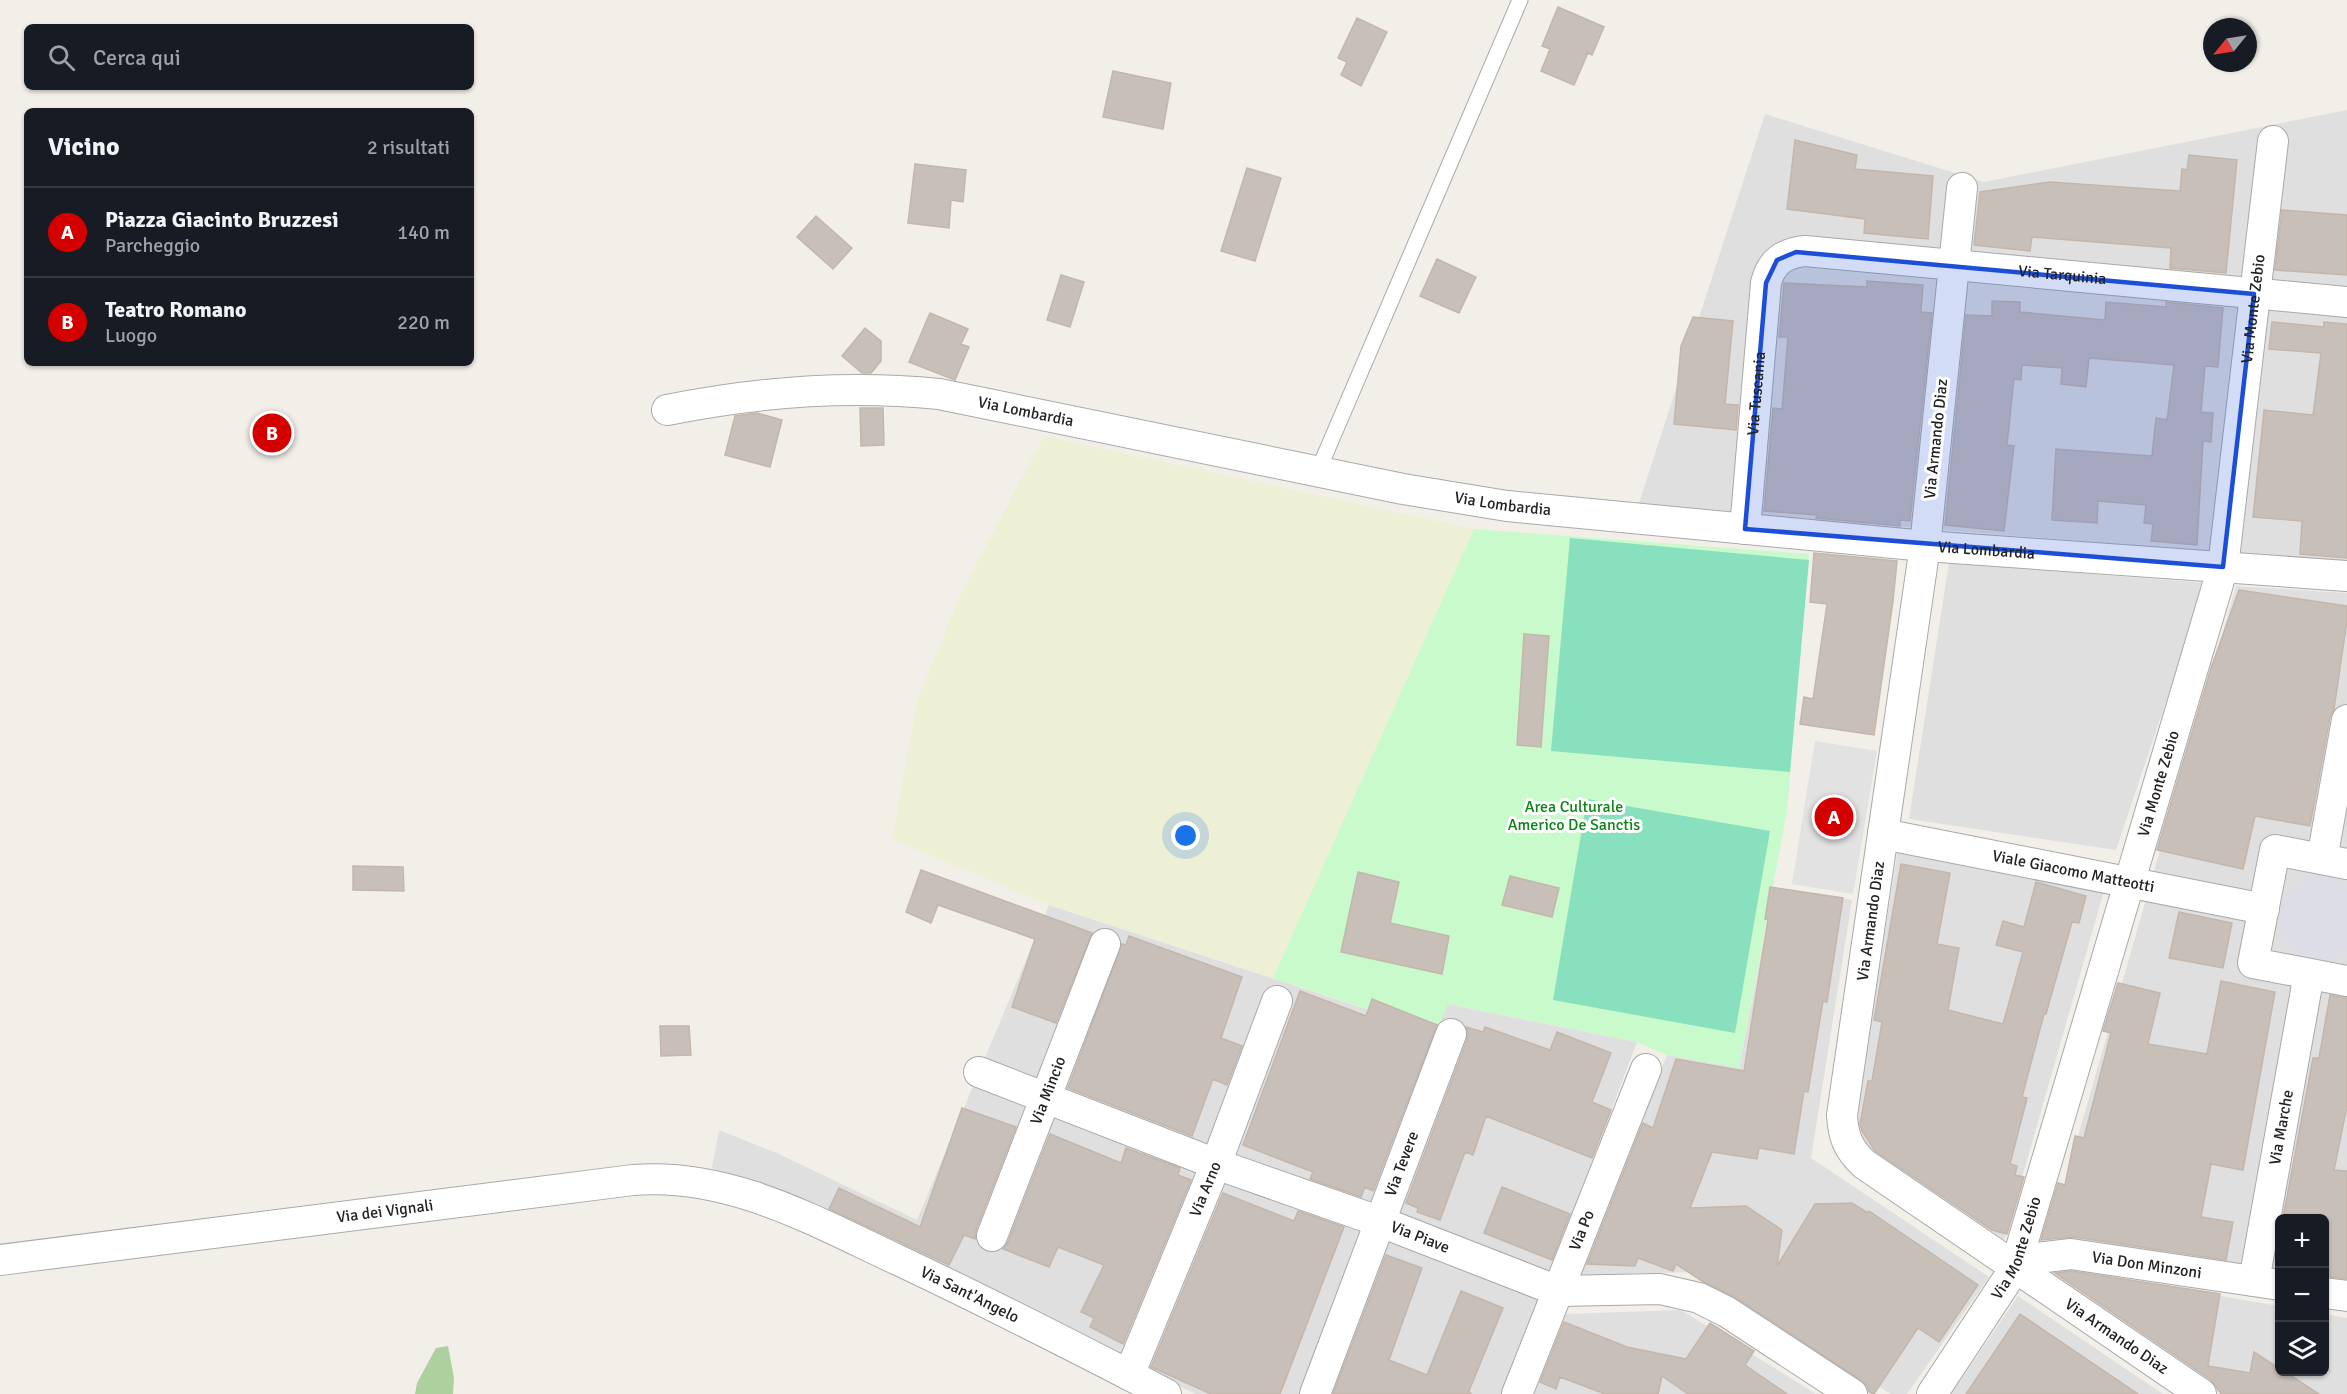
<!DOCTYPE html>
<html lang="it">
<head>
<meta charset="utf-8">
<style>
	:root { --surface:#171b24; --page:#242831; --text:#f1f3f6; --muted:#9ea1a6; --line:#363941; --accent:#d40000 }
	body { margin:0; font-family:Signika,sans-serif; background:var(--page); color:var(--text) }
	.controls { position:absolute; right:18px; bottom:18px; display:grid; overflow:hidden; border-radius:9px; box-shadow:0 2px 4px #0004 }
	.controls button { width:54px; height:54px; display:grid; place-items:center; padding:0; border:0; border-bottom:2px solid var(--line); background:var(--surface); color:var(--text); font:30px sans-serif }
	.compass { position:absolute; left:2203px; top:18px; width:54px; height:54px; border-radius:50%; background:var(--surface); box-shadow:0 2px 4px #0004; rotate:240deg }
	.you { position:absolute; left:1186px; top:836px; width:21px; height:21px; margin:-15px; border:4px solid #fff; border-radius:50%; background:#1a73e8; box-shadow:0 0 0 9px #1a73e833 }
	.badge { display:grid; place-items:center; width:39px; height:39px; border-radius:50%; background:var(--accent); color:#fff; font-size:20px; font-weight:700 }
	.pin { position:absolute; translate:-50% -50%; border:3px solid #fff; box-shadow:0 2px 6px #0006 }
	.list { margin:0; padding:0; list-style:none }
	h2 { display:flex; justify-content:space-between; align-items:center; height:78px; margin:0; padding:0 24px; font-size:26px }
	h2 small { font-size:20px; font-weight:400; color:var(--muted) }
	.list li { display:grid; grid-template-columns:39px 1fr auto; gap:18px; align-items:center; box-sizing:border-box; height:90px; padding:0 24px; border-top:2px solid var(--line) }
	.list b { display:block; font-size:22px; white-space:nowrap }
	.list p { margin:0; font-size:20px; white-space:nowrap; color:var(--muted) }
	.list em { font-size:20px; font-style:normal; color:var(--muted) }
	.icon { flex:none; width:33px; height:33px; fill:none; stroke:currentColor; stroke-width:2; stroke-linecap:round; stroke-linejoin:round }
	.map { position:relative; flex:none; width:2347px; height:1394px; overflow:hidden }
	.search { position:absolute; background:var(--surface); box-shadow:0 2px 4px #0004; left:24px; top:24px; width:450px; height:66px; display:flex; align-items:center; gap:15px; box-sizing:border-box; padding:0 21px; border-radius:9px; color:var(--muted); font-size:22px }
	.panel { position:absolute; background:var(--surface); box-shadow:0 2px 4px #0004; left:24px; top:108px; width:450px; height:258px; border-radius:9px }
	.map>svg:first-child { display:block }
	.residential { fill:#e0dfdf }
	.farmland { fill:#eef0d5 }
	.forest { fill:#add19e }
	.park { fill:#c8facc }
	.pitch { fill:#88e0be }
	.parking { fill:#e2e2e2 }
	.plaza { fill:#dddde8 }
	.building { fill:#c7bfb8; stroke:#c4b6ab; stroke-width:1.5 }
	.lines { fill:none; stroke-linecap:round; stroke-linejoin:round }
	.service-casing { stroke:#a9a9a9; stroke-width:17 }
	.minor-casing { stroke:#a9a9a9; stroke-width:32 }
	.service { stroke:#fff; stroke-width:15 }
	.minor { stroke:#fff; stroke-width:30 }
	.marked { fill:#1d4ed8; fill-opacity:0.2; stroke:#1d4ed8; stroke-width:4.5; stroke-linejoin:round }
	.labels { text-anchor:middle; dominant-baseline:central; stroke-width:6; stroke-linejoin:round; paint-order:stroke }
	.street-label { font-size:16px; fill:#222; stroke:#fff }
	.park-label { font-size:16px; fill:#0c8416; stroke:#fff }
</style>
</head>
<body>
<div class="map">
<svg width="2347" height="1394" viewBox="0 0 2347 1394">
	<rect width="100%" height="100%" fill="#f2efe9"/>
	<path class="residential" d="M2347,110V562L1638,506L1765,114L1984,182Z
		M1949,563L2206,583L2116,850L1909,819Z
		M2236,586L2347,593V1286L2325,1282L2324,1218H2280L2279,1275L2049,1237Z
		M1898,849L2104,891L2003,1244L1852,1141Z
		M1774,887L1852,900L1811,1158L1989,1277L1907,1394H1891L1695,1272L1576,1275L1667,1055L1739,1068Z
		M1049,905L1436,1032L1447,1004L1637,1042L1504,1394H1196L928,1265L712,1168L719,1130L779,1154L917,1220Z
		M2052,1267L2279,1306L2280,1372H2324L2325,1314L2347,1318V1394H2226L2045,1279Z
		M2018,1296L2163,1394H1951Z
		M1681,1310L1816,1394H1534L1566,1314Z"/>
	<path class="farmland" d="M1044,436L1474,529L1273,978L1049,905L892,839L917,701L960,595Z"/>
	<path class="forest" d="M448,1346L454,1378L453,1394H415L417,1383L436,1348Z"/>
	<path class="park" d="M1474,529L1809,554L1787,811L1739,1068L1667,1055L1637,1042L1448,1004L1437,1032L1273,978Z"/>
	<path class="pitch" d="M1570,538L1809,560L1790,772L1551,751Z
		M1587,799L1770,831L1735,1033L1553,1000Z"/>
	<path class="parking" d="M1815,741L1877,751L1853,894L1792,884Z"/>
	<path class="plaza" d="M2318,876L2333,878L2347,885V951L2335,958L2325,960L2310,959L2291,949L2283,937L2280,926L2279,912L2287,893L2304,879Z"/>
	<path class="building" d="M1558,7L1604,27L1592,55L1588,53L1574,85L1541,71L1550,49L1542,46Z
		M1357,18L1387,32L1361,86L1341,75L1347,62L1338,58Z
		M1113,71L1171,83L1163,129L1103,117Z
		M1795,140L1857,155L1855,169L1933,176L1928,239L1864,233L1865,219L1787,209Z
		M2189,155L2237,160L2226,273L2170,268L2171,248L2032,237L2030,251L1974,245L1980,192L2050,182L2180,191L2182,169L2187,170Z
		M915,164L966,170L963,202L951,200L949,228L908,223Z
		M1247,168L1281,178L1255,261L1221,251Z
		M2282,210L2347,215V275L2275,270Z
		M816,216L852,248L833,269L797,237Z
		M1437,259L1476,277L1459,313L1420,296Z
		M1061,275L1084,282L1070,327L1047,320Z
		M1867,281L1923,285L1921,312L1932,313L1910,521L1900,520V526L1816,518L1817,515L1764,511L1773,408L1782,409L1788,337H1779L1784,283L1867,287Z
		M1992,301L2020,302V312L2105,320L2106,302L2166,307V302L2223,308L2218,367L2205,366L2201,412L2213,413L2211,442L2203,441L2197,545L2151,541L2153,524L2144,523L2146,505L2098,501L2097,523L2052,520L2056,449L2152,456L2156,418L2167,420L2174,365L2089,358L2086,387L2061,384L2062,368L2022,365L2021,380L2014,379L2007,445L2014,446L2004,531L1945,525L1966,315L1992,316Z
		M930,313L968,329L961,344L969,347L955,380L909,362Z
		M1693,317L1733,321L1725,404L1738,405L1736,430L1674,424L1681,346Z
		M2272,322L2324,327V322L2347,324V558L2300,554L2302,521L2253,517L2264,410L2313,415L2321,353L2269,349Z
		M865,328L881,341V361L871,373H862L842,356Z
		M860,408H883L884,445L861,446Z
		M757,413L782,420L770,467L725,455L735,416Z
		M1814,553L1897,561L1893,601L1874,735L1800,724L1804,697L1813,699L1827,604L1810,602Z
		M2239,590L2347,606V620L2334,709L2330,717L2310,826L2255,816L2243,869L2157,850L2211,668Z
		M1524,634L1549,636L1541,747L1517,745Z
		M1901,864L1950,873L1937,944L1959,948L1948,1010L2003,1024L2023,952L1996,945L2003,921L2024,927L2036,882L2086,896L2079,923L2072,922L2046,1014H2044L2022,1097L2027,1098L2010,1164L2017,1166L2015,1175L2024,1177L2007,1234L1992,1230L1875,1151L1862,1131L1860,1124L1868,1081H1872L1882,1022L1874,1020Z
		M353,866L403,867L404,891L353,890Z
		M921,870L1092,933L1056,1023L1012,1007L1035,939L938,905L931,923L906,912Z
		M1358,872L1399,882L1390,923L1449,936L1442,974L1341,952Z
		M1510,876L1559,888L1552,917L1502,905Z
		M1770,887L1843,898L1827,1002L1823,1001L1808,1092L1804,1091L1794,1154L1759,1148L1757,1159L1712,1152L1690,1208L1746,1206L1782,1230L1777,1266L1815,1204L1852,1203L1868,1213L1869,1211L1978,1285L1939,1342L1918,1328L1874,1394L1869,1392L1867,1386L1861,1380L1736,1298L1702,1281L1676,1264L1673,1271L1638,1258L1635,1266L1587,1264L1643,1123L1653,1128L1676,1059L1744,1071L1768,919H1765Z
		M2179,912L2232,923L2223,968L2169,958Z
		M1129,936L1242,977L1221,1038L1242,1046L1227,1085L1213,1079L1192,1136L1068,1088L1122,944L1126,945Z
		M2221,981L2275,992L2243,1170L2211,1164L2201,1217L2233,1222L2226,1260L2074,1237L2041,1240L2058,1183L2065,1185L2075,1136L2084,1138L2111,1033L2103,1031L2118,983L2160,993L2148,1044L2207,1054Z
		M1300,991L1366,1016L1372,999L1437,1025L1373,1191L1365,1187L1361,1197L1310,1179L1313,1172L1243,1145Z
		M2330,995L2347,998V1106L2334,1170L2347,1171V1279L2325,1276V1218H2283L2313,1058H2319Z
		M660,1026H689L691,1055L661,1056Z
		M1466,1027L1483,1032L1485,1027L1550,1050L1557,1032L1611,1053L1592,1102L1611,1110L1592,1158L1486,1116L1473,1155L1465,1152L1440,1220L1417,1212L1418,1208L1406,1203L1467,1040Z
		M962,1108L1016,1127L976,1230L975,1239L964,1235L949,1265L829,1209L839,1188L920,1227Z
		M1050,1134L1121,1163L1126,1148L1180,1168L1178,1175L1191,1180L1123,1344L1090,1327L1094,1318L1081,1312L1104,1265L1058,1247L1049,1267L1003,1249L1008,1242Z
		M1502,1187L1570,1214L1552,1260L1484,1233Z
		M1223,1193L1294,1221L1298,1211L1344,1227L1280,1394H1211L1151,1367Z
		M1386,1255L1422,1268L1389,1360L1427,1375L1461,1291L1503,1308L1469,1391L1471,1394H1333Z
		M2071,1271L2220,1294L2208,1366L2250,1373L2254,1352L2280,1369V1371H2284L2319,1394H2221L2211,1380L2055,1273Z
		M2020,1314L2138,1394H1966Z
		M1564,1322L1627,1347L1686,1359L1710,1323L1754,1351L1745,1365L1787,1394H1688L1662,1376L1658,1394H1605L1560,1377L1556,1389L1540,1382Z"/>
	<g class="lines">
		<defs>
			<path id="service" d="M1318,471L1520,0"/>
			<g id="minor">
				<path id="s1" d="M1962,188L1925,546L1842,1115C1843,1136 1848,1149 1864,1164L2201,1394"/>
				<path id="s2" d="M667,410C756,392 848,385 939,394L1403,489L1507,506L1925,546L2347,576"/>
				<path id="s3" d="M1745,529L1766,283C1771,262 1784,253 1805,251L2347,302"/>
				<path id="s4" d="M1883,834L2264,909"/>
				<path d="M2322,859L2347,720"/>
				<path d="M2347,864L2275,850L2253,963L2347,981"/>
				<path id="s5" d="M979,1072L1216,1164L1381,1222L1558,1291L1660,1289L1699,1298L1727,1312L1852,1394"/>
				<path id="s6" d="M992,1236L1105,944"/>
				<path id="s7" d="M0,1260L633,1180C729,1172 814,1221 898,1260C989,1303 1077,1348 1166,1394"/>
				<path id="s8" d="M2015,1268L2037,1258L2071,1254L2280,1285"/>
				<path id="s9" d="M2254,1281L2309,974"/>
				<path d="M2324,1293L2347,1296"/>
				<path id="s10" d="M1129,1375L1216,1164L1277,1001"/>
				<path id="s11" d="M1315,1394L1451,1034"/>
				<path id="s12" d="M1517,1394L1646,1069"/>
				<path id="s13" d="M1932,1394L2015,1268L2223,567L2273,141"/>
			</g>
		</defs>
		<use href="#service" class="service-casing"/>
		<use href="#minor" class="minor-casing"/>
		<use href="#service" class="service"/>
		<use href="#minor" class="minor"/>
	</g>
	<path class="marked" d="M1796,252L2254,294L2223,567L1745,529L1766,283L1777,260Z"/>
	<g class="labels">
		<g class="street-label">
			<text stroke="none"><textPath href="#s3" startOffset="560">Via Tarquinia</textPath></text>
			<text stroke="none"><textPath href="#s13" startOffset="1142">Via Monte Zebio</textPath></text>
			<text stroke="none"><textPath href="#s3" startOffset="136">Via Tuscania</textPath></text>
			<text stroke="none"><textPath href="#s2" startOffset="362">Via Lombardia</textPath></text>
			<text transform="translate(1936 439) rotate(-84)">Via Armando Diaz</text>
			<text stroke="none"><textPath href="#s2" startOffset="848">Via Lombardia</textPath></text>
			<text stroke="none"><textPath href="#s2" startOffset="1334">Via Lombardia</textPath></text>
			<text stroke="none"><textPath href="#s13" startOffset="656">Via Monte Zebio</textPath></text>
			<text stroke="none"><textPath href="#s4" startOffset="194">Viale Giacomo Matteotti</textPath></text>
			<text transform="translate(1871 921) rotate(-82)">Via Armando Diaz</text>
			<text stroke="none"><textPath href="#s6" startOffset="156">Via Mincio</textPath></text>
			<text stroke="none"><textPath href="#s9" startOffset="156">Via Marche</textPath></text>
			<text stroke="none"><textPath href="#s11" startOffset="246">Via Tevere</textPath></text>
			<text stroke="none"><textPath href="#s10" startOffset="201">Via Arno</textPath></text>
			<text stroke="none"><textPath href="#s7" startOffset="388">Via dei Vignali</textPath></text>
			<text stroke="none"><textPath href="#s12" startOffset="176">Via Po</textPath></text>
			<text stroke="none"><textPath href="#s5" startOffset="471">Via Piave</textPath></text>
			<text stroke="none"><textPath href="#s13" startOffset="170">Via Monte Zebio</textPath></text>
			<text stroke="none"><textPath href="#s8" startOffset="135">Via Don Minzoni</textPath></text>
			<text stroke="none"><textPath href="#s7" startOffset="998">Via Sant'Angelo</textPath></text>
			<text stroke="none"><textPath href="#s1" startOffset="1296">Via Armando Diaz</textPath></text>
		</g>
		<g class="park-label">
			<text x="1574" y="807">Area Culturale<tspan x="1574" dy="18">Americo De Sanctis</tspan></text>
		</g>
	</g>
</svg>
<div class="controls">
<button>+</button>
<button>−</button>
<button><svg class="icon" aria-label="layers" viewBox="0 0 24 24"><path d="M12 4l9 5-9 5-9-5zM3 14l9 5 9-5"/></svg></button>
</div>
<svg class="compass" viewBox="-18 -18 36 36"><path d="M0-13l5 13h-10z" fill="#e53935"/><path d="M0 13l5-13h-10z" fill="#9ea1a6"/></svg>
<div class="you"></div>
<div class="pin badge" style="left:1834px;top:817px">A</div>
<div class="pin badge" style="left:272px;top:433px">B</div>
<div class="search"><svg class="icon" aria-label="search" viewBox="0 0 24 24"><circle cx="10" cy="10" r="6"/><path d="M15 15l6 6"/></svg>Cerca qui</div>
<section class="panel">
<h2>Vicino<small>2 risultati</small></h2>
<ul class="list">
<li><span class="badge">A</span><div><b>Piazza Giacinto Bruzzesi</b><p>Parcheggio</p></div><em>140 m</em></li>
<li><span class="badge">B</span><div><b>Teatro Romano</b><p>Luogo</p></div><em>220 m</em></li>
</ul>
</section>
</div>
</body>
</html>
